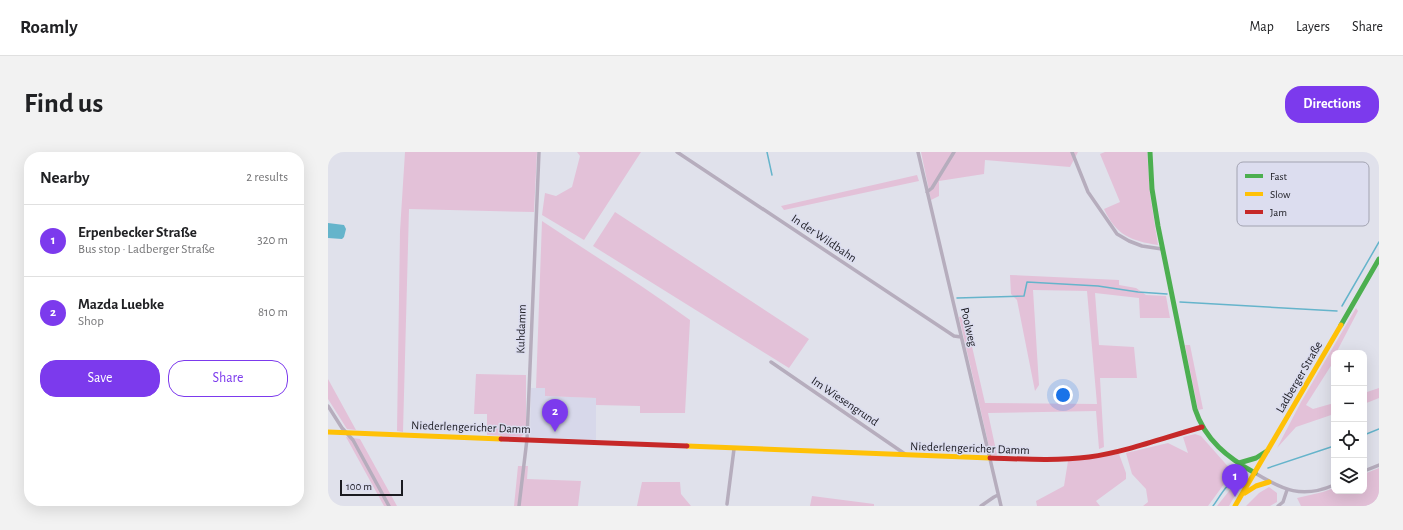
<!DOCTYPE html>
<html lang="en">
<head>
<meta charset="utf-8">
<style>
	:root { --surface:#fff; --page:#f2f2f2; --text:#202124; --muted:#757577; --line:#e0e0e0; --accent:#7c3aed }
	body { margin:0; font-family:"Alegreya Sans",sans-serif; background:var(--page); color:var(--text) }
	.controls { position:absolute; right:12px; bottom:12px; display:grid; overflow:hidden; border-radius:8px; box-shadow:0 4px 16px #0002 }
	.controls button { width:36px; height:36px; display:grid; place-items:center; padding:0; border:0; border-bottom:1px solid var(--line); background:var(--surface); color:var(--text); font:20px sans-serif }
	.scale { position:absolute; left:12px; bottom:10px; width:63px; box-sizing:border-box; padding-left:4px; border:2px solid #1b1b21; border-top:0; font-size:11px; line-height:14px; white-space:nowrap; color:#1b1b21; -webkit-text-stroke:3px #dcddef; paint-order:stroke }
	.you { position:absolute; left:735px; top:243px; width:14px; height:14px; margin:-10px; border:3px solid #fff; border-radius:50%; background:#1a73e8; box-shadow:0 0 0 6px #1a73e833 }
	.badge { display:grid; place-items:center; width:26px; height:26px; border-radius:50%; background:var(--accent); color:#fff; font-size:13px; font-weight:700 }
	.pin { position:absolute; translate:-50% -33px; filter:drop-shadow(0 1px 2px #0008) }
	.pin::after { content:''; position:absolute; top:21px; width:14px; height:12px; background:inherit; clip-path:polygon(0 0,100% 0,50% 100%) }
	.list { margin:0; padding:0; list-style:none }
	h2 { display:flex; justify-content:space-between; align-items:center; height:52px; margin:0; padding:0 16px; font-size:17px }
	h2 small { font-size:13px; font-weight:400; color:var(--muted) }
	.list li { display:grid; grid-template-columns:26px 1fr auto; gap:12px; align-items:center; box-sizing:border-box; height:72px; padding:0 16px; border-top:1px solid var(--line) }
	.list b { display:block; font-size:15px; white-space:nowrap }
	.list p { margin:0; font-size:13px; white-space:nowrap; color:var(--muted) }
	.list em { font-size:13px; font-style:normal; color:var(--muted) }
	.actions { display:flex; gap:8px; padding:12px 16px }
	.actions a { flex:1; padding:9px 0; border:1px solid var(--accent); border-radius:16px; text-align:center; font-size:14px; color:var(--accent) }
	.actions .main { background:var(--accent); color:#fff }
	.icon { flex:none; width:22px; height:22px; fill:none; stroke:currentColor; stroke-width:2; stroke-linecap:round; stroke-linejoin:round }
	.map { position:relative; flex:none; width:1051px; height:354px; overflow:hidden; border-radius:16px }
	header { display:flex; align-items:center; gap:24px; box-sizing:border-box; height:56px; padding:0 20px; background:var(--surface); border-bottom:1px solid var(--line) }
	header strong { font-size:19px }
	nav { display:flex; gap:22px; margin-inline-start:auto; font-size:14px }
	.intro { display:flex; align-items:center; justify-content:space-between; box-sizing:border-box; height:96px; padding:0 24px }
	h1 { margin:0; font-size:28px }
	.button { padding:10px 18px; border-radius:16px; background:var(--accent); color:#fff; font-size:14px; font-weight:700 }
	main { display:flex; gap:24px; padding:0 24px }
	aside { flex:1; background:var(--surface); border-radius:16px; box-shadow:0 4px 16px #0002 }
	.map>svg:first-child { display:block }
	.built { fill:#d7d8ea }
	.green { fill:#e3c1d8 }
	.water { fill:#65b4cb }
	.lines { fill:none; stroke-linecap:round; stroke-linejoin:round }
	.stream { stroke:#65b4cb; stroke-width:1.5 }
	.street { stroke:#b6adbd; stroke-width:3.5 }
	.fast { stroke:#4caf50; stroke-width:5 }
	.slow { stroke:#ffc107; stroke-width:5 }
	.jam { stroke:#c62828; stroke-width:5 }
	.labels { text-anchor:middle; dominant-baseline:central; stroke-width:3; stroke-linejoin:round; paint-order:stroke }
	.street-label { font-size:12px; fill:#1b1b21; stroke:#dcddef }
	.key { fill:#dcddef; stroke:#a2a3b1; stroke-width:1 }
	.key-label { font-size:11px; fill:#1b1b21 }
</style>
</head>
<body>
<header>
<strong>Roamly</strong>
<nav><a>Map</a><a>Layers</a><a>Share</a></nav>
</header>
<div class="intro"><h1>Find us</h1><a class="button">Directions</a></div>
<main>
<aside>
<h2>Nearby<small>2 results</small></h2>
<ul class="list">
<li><span class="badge">1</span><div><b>Erpenbecker Straße</b><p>Bus stop · Ladberger Straße</p></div><em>320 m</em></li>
<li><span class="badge">2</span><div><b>Mazda Luebke</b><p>Shop</p></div><em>810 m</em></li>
</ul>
<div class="actions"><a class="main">Save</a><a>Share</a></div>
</aside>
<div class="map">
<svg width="1051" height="354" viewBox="0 0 1051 354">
	<rect width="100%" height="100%" fill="#e0e1eb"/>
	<path class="built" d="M203,236H217V244L268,246V288L202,285Z"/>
	<path class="green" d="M77,0H209L206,60L81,57L75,280L69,279L72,79Z
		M249,0H313L256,88L214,63L217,41L228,44L244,35L252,4Z
		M593,0H750L742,15L657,8L656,22L611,29V44L603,48Z
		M777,0H819L822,42L830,93C803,89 788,83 776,57L792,50L772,2Z
		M589,23L591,29L456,58L453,54Z
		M287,60L481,187L461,216L265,94Z
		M214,69C263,102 314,133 362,168L357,261H312V254L268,253V246L217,244V236H208Z
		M682,123L791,128V133L808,136L818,143L838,144L842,166H812L811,146L767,141L771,193L806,195L809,226H772L776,295L771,297L768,259L660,261L669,303H663L631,165L637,164L657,251L769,252L759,139L705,138L711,233L707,239L689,148L683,142Z
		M1028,156L1030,159L1008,201H1006V209L978,253L985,257L1006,251V262L968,275L949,296L973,250Z
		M857,193H862L875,257L870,258Z
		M148,222L198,223V280L193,285L159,283V262H146Z
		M0,227L28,278L19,277L0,247Z
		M1051,236V246L1036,252V241Z
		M867,282L873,284L904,319L906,323L899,328L880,354H815L820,350L818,337L804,322L798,301L840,291L860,301L855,285Z
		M18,285L32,287L69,354H56Z
		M791,302L798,321V327L768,349L772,354H709L708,349L736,334L740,309Z
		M190,314H200L199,327L253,329L250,354H186Z
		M1051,316V349L1038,354H973L969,346L995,340L1006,336V339H1036V322Z
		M909,329L915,330L901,354H889Z
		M314,330H352L353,342L363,354H309Z
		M941,335L949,341V350L942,354H918L931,341Z
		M484,344L546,352V354H482Z"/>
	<path class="water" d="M0,71L16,73L18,77L16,85L14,87L0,86Z"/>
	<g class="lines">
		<path class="stream" d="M439,0L444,23
			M629,146L696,144L699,130L770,134L810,140L839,142
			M852,150L1009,159
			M1014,154L1051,90
			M1036,283L1051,277
			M940,316L1006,294
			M885,354C893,343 899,330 912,325"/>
		<path class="street" d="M349,0L626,184L633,185
			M590,0L673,354
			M744,0L760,40L789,82L801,89L814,94L834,97
			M599,40L604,36L626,0
			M443,210L577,302
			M0,254L14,276L25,288L61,354
			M1036,319L1051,313
			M927,321C955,338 974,347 1006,333
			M399,352L406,297
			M191,354L199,287L211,0
			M653,354L666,345L670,343
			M950,354L955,350L959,338"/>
		<path class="fast" d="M822,0L824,37L830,74L867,257C877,288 900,306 927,321
			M1013,173L1051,107
			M911,311L928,306L939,299"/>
		<path class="slow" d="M0,280L173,287
			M359,294L662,306
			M917,341L928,334L941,330
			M907,354L1013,173"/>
		<path class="jam" d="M173,287L359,294
			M662,306C695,307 728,309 761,305C798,300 838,285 874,275"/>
	</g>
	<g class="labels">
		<g class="street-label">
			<text transform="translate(496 86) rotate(34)">In der Wildbahn</text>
			<text transform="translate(641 175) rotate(77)">Poolweg</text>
			<text transform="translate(193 177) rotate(-88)">Kuhdamm</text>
			<text transform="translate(971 225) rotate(-60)">Ladberger Straße</text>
			<text transform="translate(517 249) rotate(34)">Im Wiesengrund</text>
			<text transform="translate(143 275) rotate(2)">Niederlengericher Damm</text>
			<text transform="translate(642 296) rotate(2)">Niederlengericher Damm</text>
		</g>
	</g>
	<rect x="909" y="10" width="132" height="64" rx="6" class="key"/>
	<rect x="917" y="22" width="18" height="4" fill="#4caf50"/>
	<rect x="917" y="40" width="18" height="4" fill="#ffc107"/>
	<rect x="917" y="58" width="18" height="4" fill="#c62828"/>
	<g class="key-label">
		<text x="942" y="28">Fast</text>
		<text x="942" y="46">Slow</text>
		<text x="942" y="64">Jam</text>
	</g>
</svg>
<div class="controls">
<button>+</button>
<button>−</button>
<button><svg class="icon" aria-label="locate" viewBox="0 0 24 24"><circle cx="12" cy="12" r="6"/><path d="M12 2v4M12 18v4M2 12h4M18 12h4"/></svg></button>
<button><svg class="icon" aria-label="layers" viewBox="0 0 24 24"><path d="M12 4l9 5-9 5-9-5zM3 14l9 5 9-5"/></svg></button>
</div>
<div class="scale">100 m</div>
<div class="you"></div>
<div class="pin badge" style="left:907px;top:345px">1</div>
<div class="pin badge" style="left:227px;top:280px">2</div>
</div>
</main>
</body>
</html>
